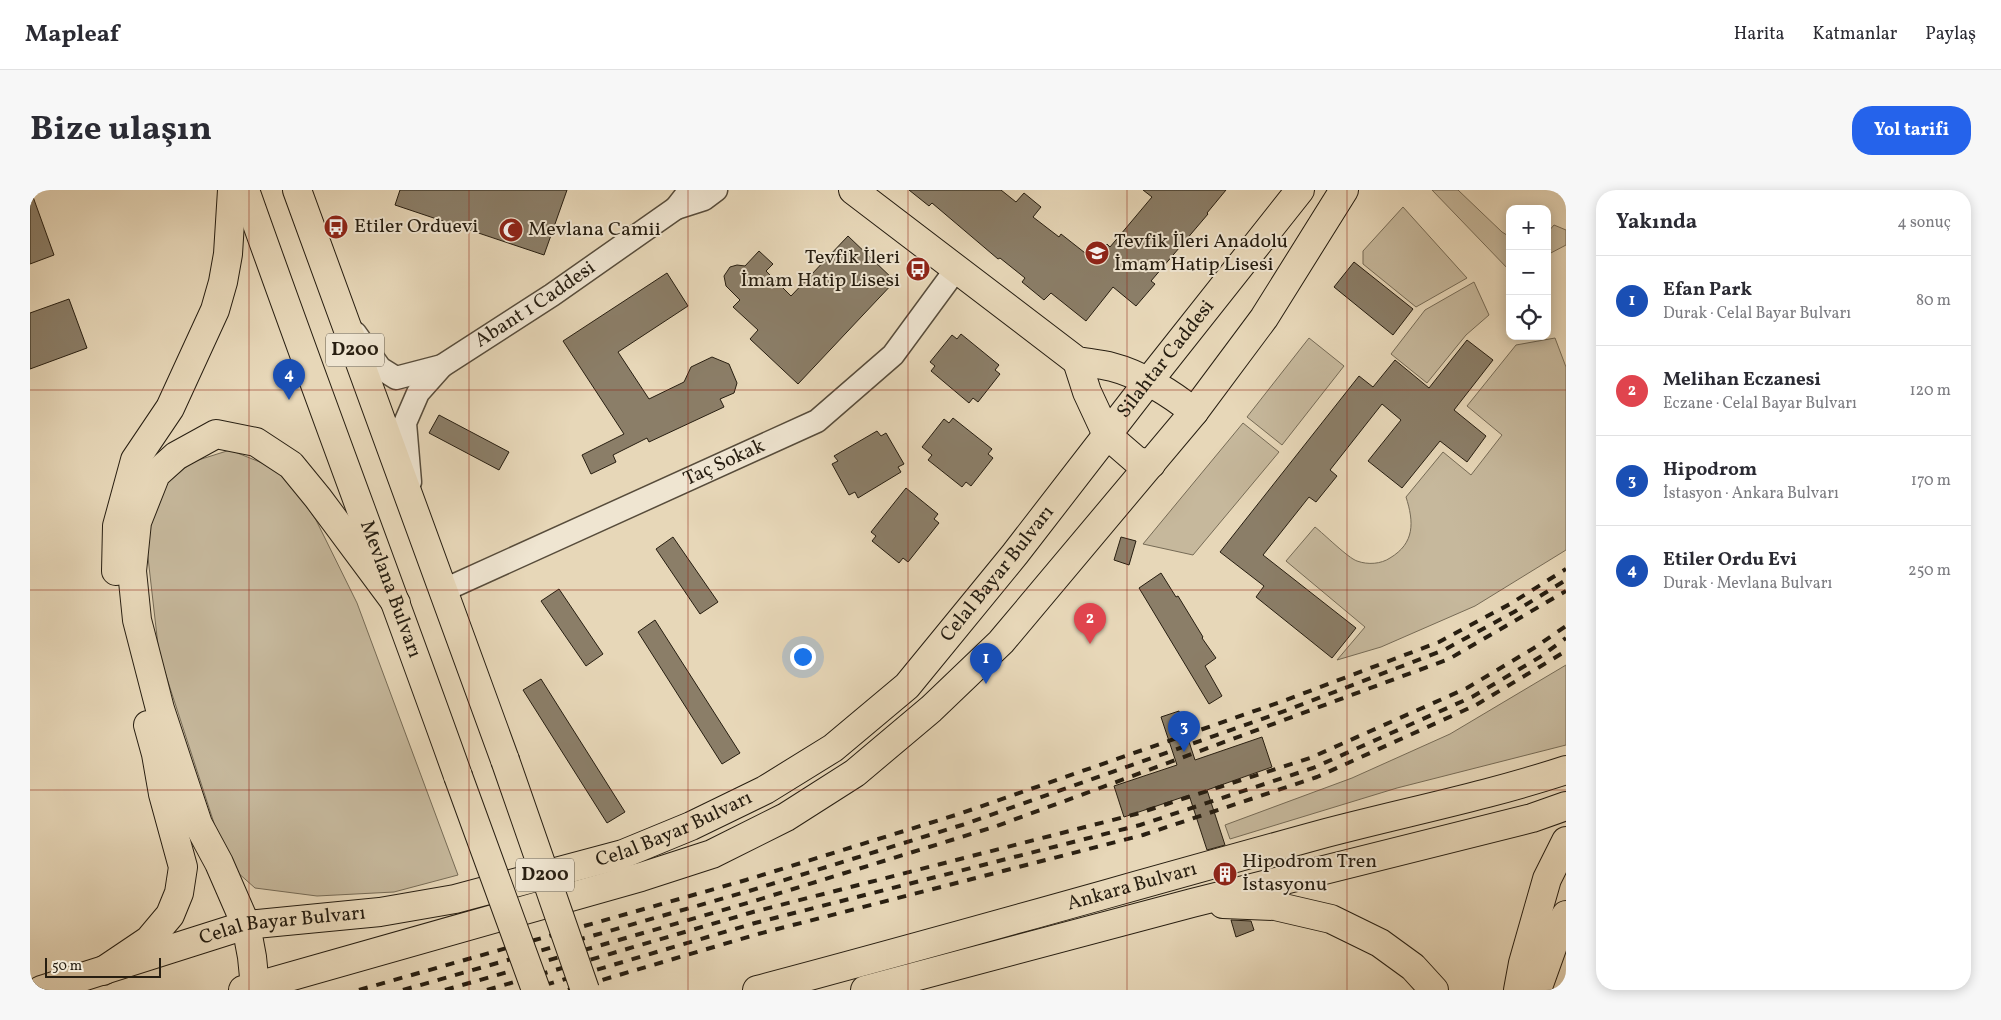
<!DOCTYPE html>
<html lang="tr">
<head>
<meta charset="utf-8">
<style>
	:root { --surface:#fff; --page:#f7f7f7; --text:#2b2b33; --muted:#7c7c81; --line:#e1e1e2; --accent:#2563eb }
	body { margin:0; font-family:Vollkorn,serif; background:var(--page); color:var(--text) }
	.controls { position:absolute; right:15px; top:15px; display:grid; overflow:hidden; border-radius:10px; box-shadow:0 2px 12px #0003 }
	.controls button { width:45px; height:45px; display:grid; place-items:center; padding:0; border:0; border-bottom:1px solid var(--line); background:var(--surface); color:var(--text); font:25px sans-serif }
	.scale { position:absolute; left:15px; bottom:12px; width:116px; box-sizing:border-box; padding-left:5px; border:2px solid #271e11; border-top:0; font-size:14px; line-height:18px; white-space:nowrap; color:#271e11; -webkit-text-stroke:4px #efe5d1; paint-order:stroke }
	.you { position:absolute; left:772px; top:466px; width:18px; height:18px; margin:-12px; border:4px solid #fff; border-radius:50%; background:#1a73e8; box-shadow:0 0 0 8px #1a73e833 }
	.badge { display:grid; place-items:center; width:32px; height:32px; border-radius:50%; background:var(--accent); color:#fff; font-size:16px; font-weight:700 }
	.pin { position:absolute; translate:-50% -41px; filter:drop-shadow(0 1px 2px #0008) }
	.pin::after { content:''; position:absolute; top:26px; width:18px; height:15px; background:inherit; clip-path:polygon(0 0,100% 0,50% 100%) }
	.list { margin:0; padding:0; list-style:none }
	h2 { display:flex; justify-content:space-between; align-items:center; height:65px; margin:0; padding:0 20px; font-size:21px }
	h2 small { font-size:16px; font-weight:400; color:var(--muted) }
	.list li { display:grid; grid-template-columns:32px 1fr auto; gap:15px; align-items:center; box-sizing:border-box; height:90px; padding:0 20px; border-top:1px solid var(--line) }
	.list b { display:block; font-size:19px; white-space:nowrap }
	.list p { margin:0; font-size:16px; white-space:nowrap; color:var(--muted) }
	.list em { font-size:16px; font-style:normal; color:var(--muted) }
	.icon { flex:none; width:28px; height:28px; fill:none; stroke:currentColor; stroke-width:2; stroke-linecap:round; stroke-linejoin:round }
	.map { position:relative; flex:none; width:1536px; height:800px; overflow:hidden; border-radius:20px }
	header { display:flex; align-items:center; gap:30px; box-sizing:border-box; height:70px; padding:0 25px; background:var(--surface); border-bottom:1px solid var(--line) }
	header strong { font-size:24px }
	nav { display:flex; gap:28px; margin-inline-start:auto; font-size:18px }
	.intro { display:flex; align-items:center; justify-content:space-between; box-sizing:border-box; height:120px; padding:0 30px }
	h1 { margin:0; font-size:35px }
	.button { padding:12px 22px; border-radius:20px; background:var(--accent); color:#fff; font-size:18px; font-weight:700 }
	main { display:flex; gap:30px; padding:0 30px }
	aside { flex:1; background:var(--surface); border-radius:20px; box-shadow:0 2px 12px #0003 }
	.map>svg:first-child { display:block }
	.green { fill:#c6b89c; stroke:#766b56 }
	.building { fill:#8b7e68; stroke:#271e11 }
	.lines { fill:none; stroke-linecap:round; stroke-linejoin:round }
	.minor-casing { stroke:#574c3b; stroke-width:25 }
	.major-casing { stroke:#271e11; stroke-width:30 }
	.highway-casing { stroke:#271e11; stroke-width:30 }
	.minor { stroke:#efe5d1; stroke-width:22 }
	.major { stroke:#e7d7b8; stroke-width:28 }
	.highway { stroke:#e7d7b8; stroke-width:28 }
	.rail { stroke:#271e11; stroke-width:4; stroke-dasharray:9 9; stroke-linecap:butt }
	.highway-bridge-casing { stroke:#271e11; stroke-width:30; stroke-linecap:butt }
	.highway-bridge { stroke:#e7d7b8; stroke-width:28 }
	.grid { fill:none; stroke:#8f2418; stroke-width:1; stroke-opacity:0.55 }
	.labels { text-anchor:middle; dominant-baseline:central; stroke-width:4; stroke-linejoin:round; paint-order:stroke }
	.shield { fill:#efe5d1; stroke:#635a4b; stroke-width:1 }
	.shield-label { font-size:19px; font-weight:bold; fill:#271e11 }
	.poi-label { font-size:20px; fill:#271e11; stroke:#efe5d1; text-anchor:start }
	.street-label { font-size:20px; fill:#271e11; stroke:#efe5d1 }
</style>
</head>
<body>
<header>
<strong>Mapleaf</strong>
<nav><a>Harita</a><a>Katmanlar</a><a>Paylaş</a></nav>
</header>
<div class="intro"><h1>Bize ulaşın</h1><a class="button">Yol tarifi</a></div>
<main>
<div class="map">
<svg width="1536" height="800" viewBox="0 0 1536 800">
	<rect width="100%" height="100%" fill="#e7d7b8"/>
	<filter id="stains"><feTurbulence type="fractalNoise" baseFrequency=".004" numOctaves="4"/><feColorMatrix values="0 0 0 0 .2 0 0 0 0 .09 0 0 0 0 .02 0 0 0 .5 -.17"/></filter>
	<radialGradient id="worn" r=".72"><stop offset=".6" stop-color="#630" stop-opacity="0"/><stop offset="1" stop-color="#630" stop-opacity=".3"/></radialGradient>
	<path class="green" d="M1402,0H1428L1472,42L1480,47V81Z
		M1373,17L1437,88L1386,117L1333,74V61Z
		M1524,35L1536,40V55L1517,65V43Z
		M1444,92L1459,125L1436,145L1397,193L1361,164L1395,120Z
		M1279,148L1314,176L1252,255L1217,227Z
		M1525,148L1536,177V360L1445,416L1351,457L1307,470L1335,437L1256,371L1285,337C1294,344 1318,368 1327,371C1338,375 1351,374 1360,368C1385,353 1384,332 1376,307L1413,262L1441,285L1472,245L1437,216L1486,155Z
		M1213,233L1249,262L1163,365L1113,354Z
		M200,260L252,281L286,330L327,413L428,685L364,702L287,706L225,698L197,673L129,464L116,350L134,296L162,272Z
		M1536,475V555L1367,598L1200,649L1195,635L1322,588L1420,544Z"/>
	<path class="building" d="M370,0H537L514,65L365,15Z
		M879,0H971L986,12L994,3L1011,17L1003,27L1029,47L1031,44L1064,70L1077,54L1080,57L1122,7L1113,0H1196L1177,23L1178,24L1121,91L1125,94L1106,116L1083,97L1056,131L1021,103L1014,110L992,92L995,88L970,68L968,69L902,13L899,16Z
		M0,4H2L24,65L0,74Z
		M818,46L865,91L768,194L720,149L728,140L703,117L710,110L696,96L694,86L700,77L707,75L715,76L729,61L743,74L736,81L761,106Z
		M1324,72L1383,119L1363,145L1304,97Z
		M637,83L658,116L588,162L619,209L654,192L661,177L682,167L699,174L707,193L704,203L690,209L694,217L619,252L617,248L583,265L586,272L561,284L552,265L594,244L533,151Z
		M39,109L57,158L0,179V123Z
		M931,144L969,175L965,180L970,184L948,212L943,208L939,213L901,181L905,176L900,172L922,145L927,149Z
		M1437,150L1463,170L1424,220L1456,246L1437,272L1410,251L1372,298L1338,271L1371,230L1352,214L1300,280L1307,286L1286,312L1279,307L1233,365L1326,438L1302,468L1226,407L1234,396L1190,362L1329,186L1343,197L1365,170L1399,198Z
		M409,225L479,262L469,280L399,243Z
		M923,228L962,259L958,264L963,268L941,296L936,292L932,297L898,270L902,265L892,257L914,229L919,233Z
		M847,241L851,246L856,243L874,274L868,277L871,282L828,308L825,302L819,305L802,274L808,271L804,266Z
		M876,298L908,324L904,329L909,333L878,372L873,368L869,373L842,351L846,346L841,342Z
		M643,347L688,412L670,424L626,359Z
		M1091,347L1106,351L1099,375L1084,370Z
		M1131,383L1146,407L1148,406L1173,447L1172,448L1186,468L1175,476L1192,506L1179,514L1109,398Z
		M529,399L573,464L556,476L511,411Z
		M625,430L710,563L692,574L608,442Z
		M511,489L595,622L577,633L493,500Z
		M1149,521L1165,570L1232,547L1242,577L1177,600L1195,655L1177,660L1159,605L1094,627L1084,596L1147,575L1131,527Z
		M1201,730L1221,731L1224,740L1206,747Z"/>
	<g class="lines">
		<defs>
			<g id="minor">
				<path d="M646,18L674,9L686,0"/>
				<path id="s1" d="M325,143L350,178L366,188L412,176L522,105L646,18L660,0"/>
				<path d="M380,292L375,233L388,203L412,176"/>
				<path id="s2" d="M412,401L787,231L863,165L927,78"/>
			</g>
			<g id="major">
				<path d="M1047,171L1057,202L1077,245L1107,271L1121,274"/>
				<path d="M1164,222L1234,128L1314,0"/>
				<path d="M1193,714L1245,716L1301,729L1350,753L1383,777L1404,800"/>
				<path id="s3" d="M11,800L216,735L350,722L425,709L593,664L661,636L735,600L803,558L877,496L985,364L1118,192L1270,0"/>
				<path d="M213,800L611,687L682,664L756,627L825,583L901,519L971,452L1164,222C1142,204 1110,184 1082,177C1071,174 1058,173 1047,171L823,0"/>
				<path id="s4" d="M727,800C917,750 1106,695 1296,643C1376,622 1457,606 1536,580"/>
				<path d="M835,800L1162,713L1502,628L1536,616"/>
				<path d="M1488,800L1493,773L1517,689L1536,651"/>
				<path d="M1507,800L1531,733L1536,725"/>
			</g>
			<g id="highway">
				<path id="s5" d="M215,0C284,196 358,390 428,586"/>
				<path d="M267,0L475,570"/>
				<path d="M86,381L87,336L105,270L140,218L185,120L193,92L198,64L202,0"/>
				<path d="M73,781L119,750L140,725L149,703L153,677L133,604L126,564L118,535"/>
				<path d="M225,797L222,767L216,735L189,673L168,634L130,519L107,430L102,381L107,332L126,284L146,266L186,244L226,252L261,275L288,308L366,413"/>
			</g>
		</defs>
		<use href="#minor" class="minor-casing"/>
		<use href="#major" class="major-casing"/>
		<use href="#highway" class="highway-casing"/>
		<use href="#minor" class="minor"/>
		<use href="#major" class="major"/>
		<use href="#highway" class="highway"/>
		<path class="rail" d="M329,800L716,690L929,624L1256,510L1409,452L1480,414L1536,379
			M373,800L719,701L932,635L1260,519L1414,460L1484,422L1536,390
			M415,800L721,712L967,636L1419,469L1536,401
			M457,800L723,722L1106,624L1280,568L1437,498L1504,458L1536,436
			M498,800L725,733L1110,635L1283,578L1442,507L1510,467L1536,448
			M538,800L728,744L1113,645L1287,587L1446,515L1536,461"/>
		<defs>
			<path id="highway-bridge" d="M475,570L555,800
				M428,586L506,800"/>
		</defs>
		<use href="#highway-bridge" class="highway-bridge-casing"/>
		<use href="#highway-bridge" class="highway-bridge"/>
	</g>
	<path class="grid" d="M219,0V800M439,0V800M658,0V800M878,0V800M1097,0V800M1317,0V800M0,200H1536M0,400H1536M0,600H1536"/>
	<defs>
		<symbol id="bus-disc" viewBox="-11 -11 22 22"><circle r="9.5" fill="#8f2418" stroke="#efe5d1"/><path d="M-5-6H5V4H4V6H2V4H-2V6H-4V4H-5ZM-3.5-4V0h7V-4ZM-3.5 1.2v1.5H-2V1.2ZM2 1.2v1.5H3.5V1.2Z" fill="#fff"/></symbol>
		<symbol id="mosque-disc" viewBox="-11 -11 22 22"><circle r="9.5" fill="#8f2418" stroke="#efe5d1"/><path d="M3.5-4.9A6 6 0 1 0 3.5 4.9A5 5 0 1 1 3.5-4.9Z" fill="#fff"/></symbol>
		<symbol id="school-disc" viewBox="-11 -11 22 22"><circle r="9.5" fill="#8f2418" stroke="#efe5d1"/><path d="M0-5L7-2L0 1L-7-2ZM-4 1L0 2.5L4 1V4Q0 6-4 4Z" fill="#fff"/></symbol>
		<symbol id="building-disc" viewBox="-11 -11 22 22"><circle r="9.5" fill="#8f2418" stroke="#efe5d1"/><path d="M-4-6H4V6H1V3H-1V6H-4ZM-2.5-4.3h1.7v1.8h-1.7ZM.8-4.3h1.7v1.8H.8ZM-2.5-1h1.7V.8h-1.7ZM.8-1h1.7V.8H.8Z" fill="#fff"/></symbol>
	</defs>
	<g fill-rule="evenodd">
		<use href="#bus-disc" x="292" y="23" width="28" height="28"/>
		<use href="#mosque-disc" x="467" y="26" width="28" height="28"/>
		<use href="#school-disc" x="1053" y="49" width="28" height="28"/>
		<use href="#bus-disc" x="874" y="65" width="28" height="28"/>
		<use href="#building-disc" x="1181" y="670" width="28" height="28"/>
	</g>
	<g class="labels">
		<g class="shield">
			<rect x="296" y="143.5" width="58" height="33" rx="4"/>
			<rect x="486" y="668.5" width="58" height="33" rx="4"/>
		</g>
		<g class="shield-label">
			<text x="325" y="160">D200</text>
			<text x="515" y="685">D200</text>
		</g>
		<g class="poi-label">
			<text x="324" y="37">Etiler Orduevi</text>
			<text x="498" y="40">Mevlana Camii</text>
			<text x="1084" y="52">Tevfik İleri Anadolu<tspan x="1084" dy="23">İmam Hatip Lisesi</tspan></text>
			<text x="870" y="68" text-anchor="end">Tevfik İleri<tspan x="870" dy="23">İmam Hatip Lisesi</tspan></text>
			<text x="1212" y="672">Hipodrom Tren<tspan x="1212" dy="23">İstasyonu</tspan></text>
		</g>
		<g class="street-label">
			<text stroke="none"><textPath href="#s1" startOffset="221">Abant 1 Caddesi</textPath></text>
			<text stroke="none"><textPath href="#s3" startOffset="1349">Silahtar Caddesi</textPath></text>
			<text stroke="none"><textPath href="#s2" startOffset="310">Taç Sokak</textPath></text>
			<text stroke="none"><textPath href="#s3" startOffset="1076">Celal Bayar Bulvarı</textPath></text>
			<text stroke="none"><textPath href="#s5" startOffset="425">Mevlana Bulvarı</textPath></text>
			<text stroke="none"><textPath href="#s3" startOffset="656">Celal Bayar Bulvarı</textPath></text>
			<text stroke="none"><textPath href="#s4" startOffset="389">Ankara Bulvarı</textPath></text>
			<text stroke="none"><textPath href="#s3" startOffset="251">Celal Bayar Bulvarı</textPath></text>
		</g>
	</g>
	<rect width="100%" height="100%" filter="url(#stains)"/>
	<rect width="100%" height="100%" fill="url(#worn)"/>
</svg>
<div class="controls">
<button>+</button>
<button>−</button>
<button><svg class="icon" aria-label="locate" viewBox="0 0 24 24"><circle cx="12" cy="12" r="6"/><path d="M12 2v4M12 18v4M2 12h4M18 12h4"/></svg></button>
</div>
<div class="scale">50 m</div>
<div class="you"></div>
<div class="pin badge" style="left:956px;top:494px;background:#1a4fb4">1</div>
<div class="pin badge" style="left:1060px;top:454px;background:#e0444e">2</div>
<div class="pin badge" style="left:1154px;top:562px;background:#1a4fb4">3</div>
<div class="pin badge" style="left:259px;top:210px;background:#1a4fb4">4</div>
</div>
<aside>
<h2>Yakında<small>4 sonuç</small></h2>
<ul class="list">
<li><span class="badge" style="background:#1a4fb4">1</span><div><b>Efan Park</b><p>Durak · Celal Bayar Bulvarı</p></div><em>80 m</em></li>
<li><span class="badge" style="background:#e0444e">2</span><div><b>Melihan Eczanesi</b><p>Eczane · Celal Bayar Bulvarı</p></div><em>120 m</em></li>
<li><span class="badge" style="background:#1a4fb4">3</span><div><b>Hipodrom</b><p>İstasyon · Ankara Bulvarı</p></div><em>170 m</em></li>
<li><span class="badge" style="background:#1a4fb4">4</span><div><b>Etiler Ordu Evi</b><p>Durak · Mevlana Bulvarı</p></div><em>250 m</em></li>
</ul>
</aside>
</main>
</body>
</html>
